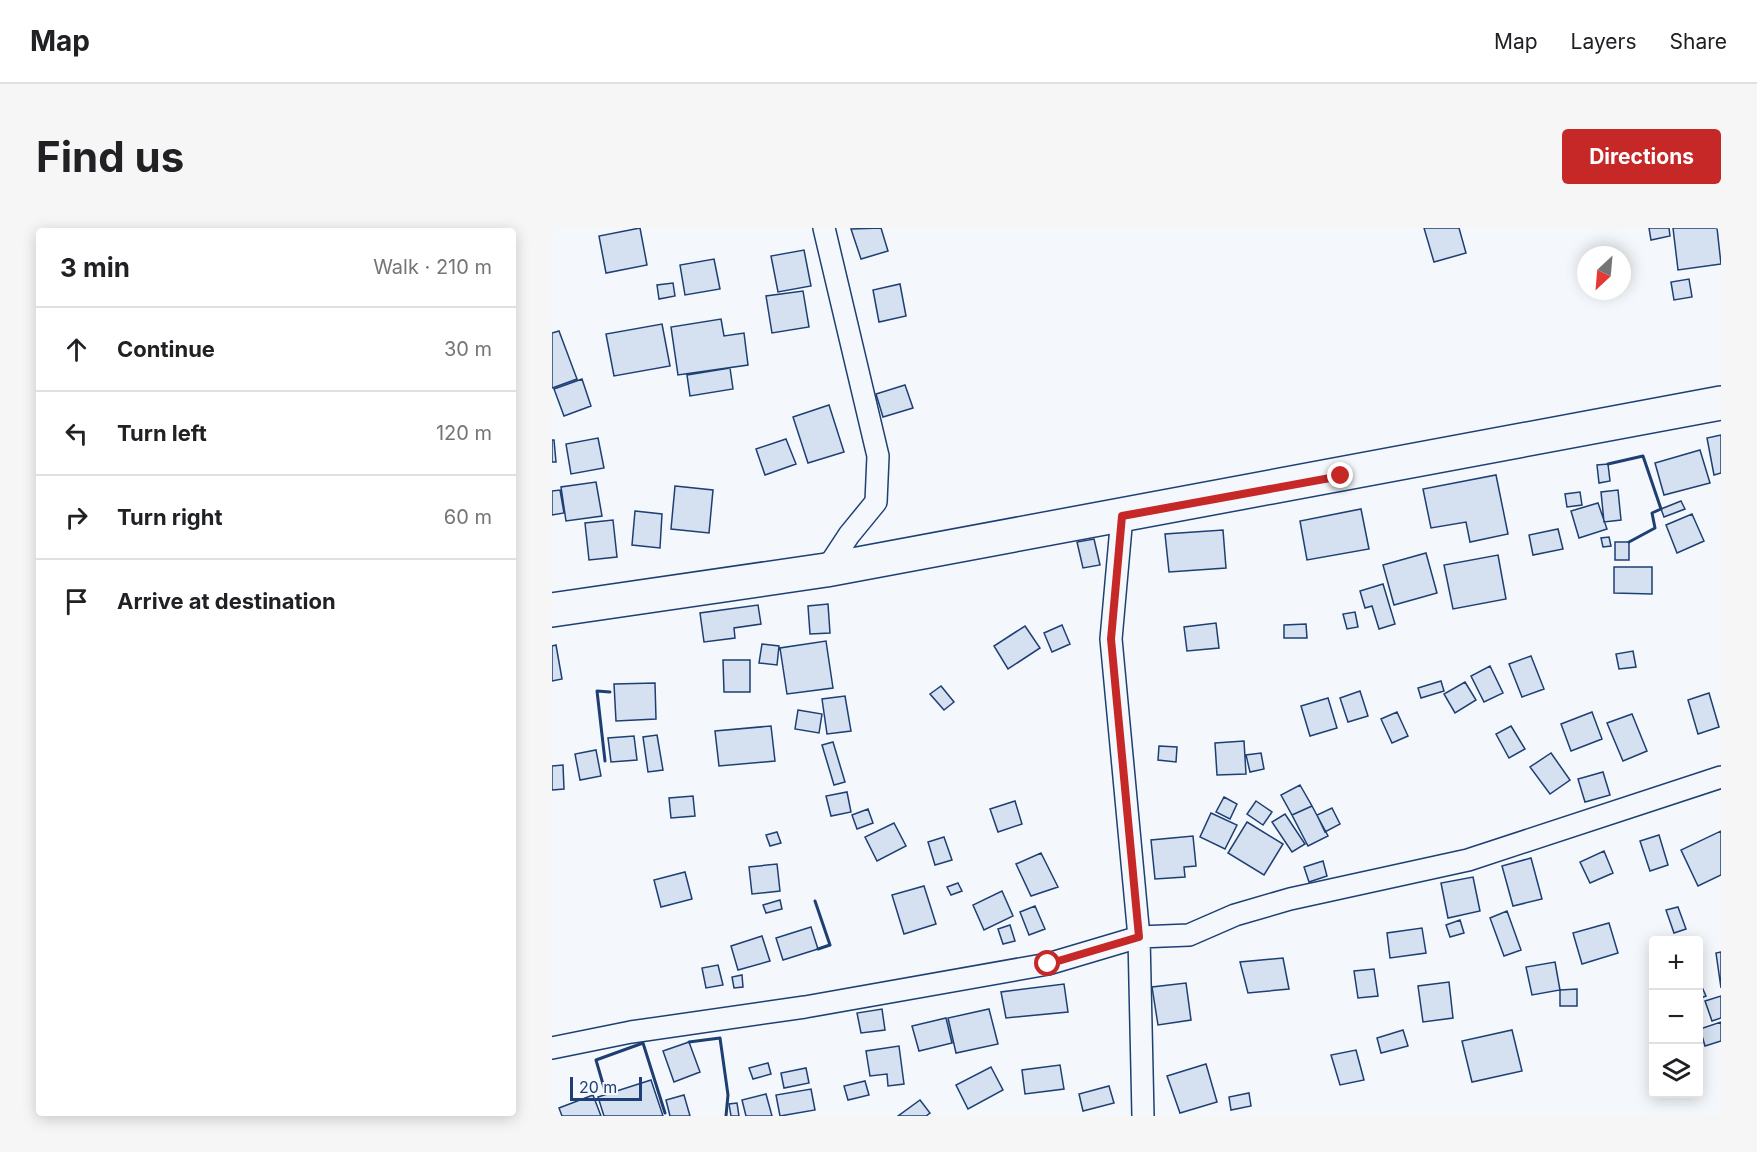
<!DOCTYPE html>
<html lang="en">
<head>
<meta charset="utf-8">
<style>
	:root { --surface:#fff; --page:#f6f6f6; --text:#202124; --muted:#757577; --line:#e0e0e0; --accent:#c62828 }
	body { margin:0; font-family:Inter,sans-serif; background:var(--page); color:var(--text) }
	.controls { position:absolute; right:18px; bottom:18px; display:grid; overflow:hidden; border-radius:6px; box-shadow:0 3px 15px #0003 }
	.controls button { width:54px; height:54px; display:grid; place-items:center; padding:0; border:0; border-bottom:2px solid var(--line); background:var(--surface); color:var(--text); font:30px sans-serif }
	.compass { position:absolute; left:1025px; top:18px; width:54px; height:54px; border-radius:50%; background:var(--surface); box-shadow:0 3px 15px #0003; rotate:206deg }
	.scale { position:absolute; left:18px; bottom:15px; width:72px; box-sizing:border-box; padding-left:6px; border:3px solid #1d3f73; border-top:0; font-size:16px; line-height:21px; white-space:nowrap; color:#1d3f73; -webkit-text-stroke:4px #f4f7fb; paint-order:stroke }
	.stop { position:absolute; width:18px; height:18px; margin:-14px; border:4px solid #c62828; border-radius:50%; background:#fff }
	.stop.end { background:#c62828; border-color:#fff; box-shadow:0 2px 6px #0008 }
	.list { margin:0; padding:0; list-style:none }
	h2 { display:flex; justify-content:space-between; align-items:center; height:78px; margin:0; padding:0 24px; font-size:26px }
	h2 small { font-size:20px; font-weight:400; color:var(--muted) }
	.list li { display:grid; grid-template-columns:39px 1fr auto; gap:18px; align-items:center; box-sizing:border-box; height:84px; padding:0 24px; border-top:2px solid var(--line) }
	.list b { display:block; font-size:22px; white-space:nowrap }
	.list em { font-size:20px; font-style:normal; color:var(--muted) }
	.icon { flex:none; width:33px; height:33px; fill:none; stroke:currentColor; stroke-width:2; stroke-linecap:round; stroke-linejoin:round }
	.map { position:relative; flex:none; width:1169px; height:888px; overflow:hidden; border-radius:6px }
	header { display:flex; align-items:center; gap:36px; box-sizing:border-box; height:84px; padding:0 30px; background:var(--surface); border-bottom:2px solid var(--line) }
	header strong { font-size:28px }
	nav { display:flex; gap:33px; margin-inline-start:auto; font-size:21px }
	.intro { display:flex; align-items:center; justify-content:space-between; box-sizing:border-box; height:144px; padding:0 36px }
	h1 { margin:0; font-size:42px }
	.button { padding:15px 27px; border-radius:6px; background:var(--accent); color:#fff; font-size:21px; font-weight:700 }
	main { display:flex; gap:36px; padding:0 36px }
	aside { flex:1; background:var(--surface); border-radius:6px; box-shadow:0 3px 15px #0003 }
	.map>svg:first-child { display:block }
	.building { fill:#d5e0f0; stroke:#1d3f73; stroke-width:1.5 }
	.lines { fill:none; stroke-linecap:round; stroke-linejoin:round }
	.street-casing { stroke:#1d3f73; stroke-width:24 }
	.primary-casing { stroke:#1d3f73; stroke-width:36 }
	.street { stroke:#f4f7fb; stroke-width:21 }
	.primary { stroke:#f4f7fb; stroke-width:33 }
	.wall { stroke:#1d3f73; stroke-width:3 }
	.route { stroke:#c62828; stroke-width:8 }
</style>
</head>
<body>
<header>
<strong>Map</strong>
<nav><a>Map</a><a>Layers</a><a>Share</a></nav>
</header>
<div class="intro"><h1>Find us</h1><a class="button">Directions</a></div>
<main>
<aside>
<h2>3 min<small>Walk · 210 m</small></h2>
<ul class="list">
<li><svg class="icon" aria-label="ahead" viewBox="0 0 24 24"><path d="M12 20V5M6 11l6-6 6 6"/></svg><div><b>Continue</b></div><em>30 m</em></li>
<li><svg class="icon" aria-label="left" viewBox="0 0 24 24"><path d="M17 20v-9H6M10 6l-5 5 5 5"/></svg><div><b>Turn left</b></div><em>120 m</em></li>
<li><svg class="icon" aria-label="right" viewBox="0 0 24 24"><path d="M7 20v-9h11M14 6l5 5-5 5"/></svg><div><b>Turn right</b></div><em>60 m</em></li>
<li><svg class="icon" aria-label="arrive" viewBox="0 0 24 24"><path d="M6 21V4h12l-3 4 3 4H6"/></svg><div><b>Arrive at destination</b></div></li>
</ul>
</aside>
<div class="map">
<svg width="1169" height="888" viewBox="0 0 1169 888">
	<rect width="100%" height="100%" fill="#f4f7fb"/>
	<path class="building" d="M88,0L95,37L54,45L47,8Z
		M329,0L336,23L309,31L299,1Z
		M872,0H907L914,25L882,34Z
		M1097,0H1117L1118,8L1099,12Z
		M1121,0H1165L1169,36L1126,42Z
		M252,22L259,58L226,64L219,28Z
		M162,31L168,61L133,67L128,37Z
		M1137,51L1140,69L1122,72L1119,54Z
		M121,55L123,68L107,71L105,57Z
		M348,56L354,88L327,94L321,62Z
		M251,63L257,99L220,105L214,68Z
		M169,91L172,108L192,105L196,137L126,147L119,99Z
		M110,96L118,138L62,148L54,106Z
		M7,103L25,151L0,160V105Z
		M178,140L181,161L138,168L135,147Z
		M30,151L39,178L12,188L2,161Z
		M353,157L361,180L331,189L324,166Z
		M277,177L292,224L256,235L241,189Z
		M1169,207V245L1162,247L1155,210Z
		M46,210L52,240L19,246L14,216Z
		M234,211L244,236L213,247L204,221Z
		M0,212H2L4,234H0Z
		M1148,222L1158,255L1112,267L1103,235Z
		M1056,236L1058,253L1047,255L1045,237Z
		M944,247L956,306L918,314L914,294L879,300L871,261Z
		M44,254L50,288L14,293L9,259Z
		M123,258L161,262L157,305L119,301Z
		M8,262L12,285L0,287V263Z
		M1066,262L1069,292L1052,294L1049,264Z
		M1028,264L1030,277L1015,279L1013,266Z
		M1129,273L1133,281L1112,289L1109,281Z
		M1046,275L1055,301L1027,310L1019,283Z
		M809,281L817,321L755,332L748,293Z
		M83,283L110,286L108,320L80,317Z
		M1140,286L1152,313L1125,325L1114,297Z
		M61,292L65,329L37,332L33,295Z
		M1006,301L1011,321L981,327L977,307Z
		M671,302L674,340L617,344L613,306Z
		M1057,309L1059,318L1051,319L1049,310Z
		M542,311L548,337L531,340L525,314Z
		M1063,314H1077V332H1063Z
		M874,325L885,365L842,377L831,337Z
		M946,327L954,371L901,381L892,337Z
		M1062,339H1100V366L1062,365Z
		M831,356L843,396L827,401L820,378L813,380L808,363Z
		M276,376L278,405L258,406L256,378Z
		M206,377L209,396L182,400L183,410L152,414L148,385Z
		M803,384L806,399L795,401L791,386Z
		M664,395L667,420L635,423L632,399Z
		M754,396L755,410H732V397Z
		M510,397L518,416L500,424L492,405Z
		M473,398L488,420L456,441L442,418Z
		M274,413L281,460L235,466L228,420Z
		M210,416L227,418L225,437L207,435Z
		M4,417L10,451L0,453V418Z
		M1081,423L1084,439L1067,441L1064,426Z
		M979,428L992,461L970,469L957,436Z
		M171,432H198V464H172Z
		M938,438L951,465L932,474L919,448Z
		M889,453L892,463L869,470L866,460Z
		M913,454L924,472L903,485L892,466Z
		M103,455L104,491L64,493L62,456Z
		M389,458L402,474L392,482L378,466Z
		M808,463L816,488L796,494L788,470Z
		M1157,465L1167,499L1146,506L1136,472Z
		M293,468L299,503L275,506L270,471Z
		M776,470L785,500L758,508L749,478Z
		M246,482L270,486L267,505L243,501Z
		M845,484L856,508L840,515L829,491Z
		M1040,484L1050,511L1019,523L1009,496Z
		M1080,486L1095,523L1071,533L1055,495Z
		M219,498L223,533L167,538L163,503Z
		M959,498L973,521L957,530L944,506Z
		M105,507L111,542L96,544L91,509Z
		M82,508L85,532L59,534L56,510Z
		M692,513L694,546L665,547L663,515Z
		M281,514L293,554L282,557L270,517Z
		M607,518L625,519L624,534L606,532Z
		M44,522L49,548L28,552L23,526Z
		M709,525L712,541L698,544L694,527Z
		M999,525L1018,552L998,566L978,539Z
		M11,537L12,561L0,562V538Z
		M1051,544L1058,567L1033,574L1026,551Z
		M748,557L760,578L740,587L729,567Z
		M295,564L299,584L279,588L274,568Z
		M141,568L143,588L119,590L117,570Z
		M672,569L685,576L678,591L664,584Z
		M463,573L470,596L446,604L438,581Z
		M704,573L720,584L711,597L695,586Z
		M760,578L776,608L756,618L740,587Z
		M780,580L788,596L773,604L765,587Z
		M316,581L321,595L305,601L300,587Z
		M659,585L685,597L673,621L648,609Z
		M733,586L753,616L740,624L720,594Z
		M695,594L731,616L712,647L676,625Z
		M342,595L354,618L325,633L313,609Z
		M1169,603V647L1146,658L1129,622Z
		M225,604L229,615L218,618L214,607Z
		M1107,607L1116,637L1098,643L1088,613Z
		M641,608L644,638L632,639L633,649L603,651L599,612Z
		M392,609L400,632L383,637L376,614Z
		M1052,623L1061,645L1038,655L1028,634Z
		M489,625L506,659L479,668L464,636Z
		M979,630L990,671L961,678L950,638Z
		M771,633L775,648L757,654L752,639Z
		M225,636L228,663L200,666L197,639Z
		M133,644L140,671L109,679L102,652Z
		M921,649L928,683L896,690L889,655Z
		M406,655L410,663L399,667L395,659Z
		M372,658L384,696L352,706L340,667Z
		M450,663L461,688L432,702L421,677Z
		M228,672L230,681L214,685L211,677Z
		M483,678L493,701L477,707L468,684Z
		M1126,679L1134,701L1122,705L1114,682Z
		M955,683L969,722L952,728L938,690Z
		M908,692L912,705L898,709L894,697Z
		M1057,695L1066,725L1030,736L1021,705Z
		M458,697L463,713L451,716L446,701Z
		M259,699L266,721L231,732L224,710Z
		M870,700L874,725L838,730L835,705Z
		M210,708L218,733L186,742L179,718Z
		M1169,724V760L1164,725Z
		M731,730L737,761L696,765L688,734Z
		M1003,734L1008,762L980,767L974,739Z
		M166,737L171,757L154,760L150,740Z
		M822,741L826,768L806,770L802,743Z
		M190,747L191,759L182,760L180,749Z
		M1146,750L1154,768L1146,771Z
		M897,754L901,790L871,794L866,758Z
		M634,755L639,792L606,797L600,759Z
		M512,756L516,784L454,790L449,764Z
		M1025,761V778H1008V762Z
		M1169,768V790L1160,793L1153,773Z
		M330,781L333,802L309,805L305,785Z
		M437,781L446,816L404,825L396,790Z
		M394,790L400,815L367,823L360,798Z
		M1169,794V813L1153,818L1148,801Z
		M851,802L856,818L829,825L825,810Z
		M960,802L970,843L920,854L910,813Z
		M137,814L148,844L122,854L111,823Z
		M347,818L352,856L336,858L335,846L318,848L314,823Z
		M804,822L812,852L788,857L779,827Z
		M216,835L219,846L201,851L197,840Z
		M654,836L665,874L628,885L615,848Z
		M508,837L512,861L473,866L470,842Z
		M439,839L451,862L416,881L404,857Z
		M254,840L257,855L232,860L229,845Z
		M99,852L111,888H52L46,869Z
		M313,853L317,867L296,872L292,858Z
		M557,858L562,875L531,883L527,866Z
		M259,861L263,882L228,888L224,867Z
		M697,865L699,878L679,882L677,869Z
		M214,866L220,888H194L190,872Z
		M41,867L49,888H10L7,880Z
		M132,867L138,888H118L114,872Z
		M368,872L378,885L374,888H346Z
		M185,875L187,888H179L177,876Z"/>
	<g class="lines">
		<defs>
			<path id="street" d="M272,0L326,228L324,274L297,307L274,342
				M570,288L559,411L587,709L591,888
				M0,820L79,804L253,779L496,736L587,709L637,707L683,687L738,671L916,632L1169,549"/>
			<path id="primary" d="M0,382L274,342L1169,175"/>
		</defs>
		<use href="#street" class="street-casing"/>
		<use href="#primary" class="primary-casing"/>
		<use href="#street" class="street"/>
		<use href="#primary" class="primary"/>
		<path class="wall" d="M1056,236L1091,228L1109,281L1100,285L1103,300L1077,314
			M53,533L45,463L58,464
			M263,673L278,717L266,721
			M137,814L168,810L176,867L174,888
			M53,863L44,832L91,815L113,885"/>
	</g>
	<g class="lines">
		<path class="route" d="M496,736L587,709L559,411L570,288L789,248"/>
	</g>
</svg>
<div class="controls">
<button>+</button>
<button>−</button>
<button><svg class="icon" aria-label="layers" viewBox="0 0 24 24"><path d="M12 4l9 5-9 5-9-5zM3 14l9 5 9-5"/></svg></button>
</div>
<svg class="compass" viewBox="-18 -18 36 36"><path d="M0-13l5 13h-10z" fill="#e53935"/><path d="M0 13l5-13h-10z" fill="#757577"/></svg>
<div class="scale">20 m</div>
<div class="stop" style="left:496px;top:736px"></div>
<div class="stop end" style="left:789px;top:248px"></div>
</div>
</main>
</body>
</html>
